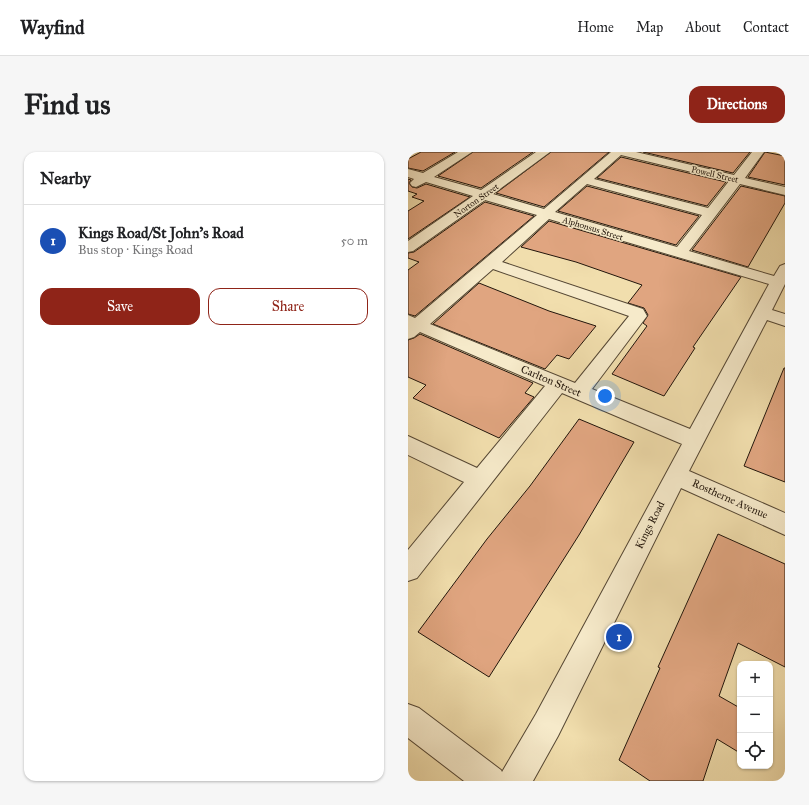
<!DOCTYPE html>
<html lang="en">
<head>
<meta charset="utf-8">
<style>
	:root { --surface:#fff; --page:#f6f6f6; --text:#202124; --muted:#757577; --line:#e0e0e0; --accent:#8f2418 }
	body { margin:0; font-family:"IM FELL Great Primer",serif; background:var(--page); color:var(--text) }
	.controls { position:absolute; right:12px; bottom:12px; display:grid; overflow:hidden; border-radius:8px; box-shadow:0 1px 3px #0004 }
	.controls button { width:36px; height:36px; display:grid; place-items:center; padding:0; border:0; border-bottom:1px solid var(--line); background:var(--surface); color:var(--text); font:20px sans-serif }
	.you { position:absolute; left:197px; top:244px; width:14px; height:14px; margin:-10px; border:3px solid #fff; border-radius:50%; background:#1a73e8; box-shadow:0 0 0 6px #1a73e833 }
	.badge { display:grid; place-items:center; width:26px; height:26px; border-radius:50%; background:var(--accent); color:#fff; font-size:13px; font-weight:700 }
	.pin { position:absolute; translate:-50% -50%; border:2px solid #fff; box-shadow:0 1px 4px #0006 }
	.list { margin:0; padding:0; list-style:none }
	h2 { display:flex; justify-content:space-between; align-items:center; height:52px; margin:0; padding:0 16px; font-size:17px }
	h2 small { font-size:13px; font-weight:400; color:var(--muted) }
	.list li { display:grid; grid-template-columns:26px 1fr auto; gap:12px; align-items:center; box-sizing:border-box; height:72px; padding:0 16px; border-top:1px solid var(--line) }
	.list b { display:block; font-size:15px; white-space:nowrap }
	.list p { margin:0; font-size:13px; white-space:nowrap; color:var(--muted) }
	.list em { font-size:13px; font-style:normal; color:var(--muted) }
	.actions { display:flex; gap:8px; padding:12px 16px }
	.actions a { flex:1; padding:9px 0; border:1px solid var(--accent); border-radius:12px; text-align:center; font-size:14px; color:var(--accent) }
	.actions .main { background:var(--accent); color:#fff }
	.icon { flex:none; width:22px; height:22px; fill:none; stroke:currentColor; stroke-width:2; stroke-linecap:round; stroke-linejoin:round }
	.map { position:relative; flex:none; width:377px; height:629px; overflow:hidden; border-radius:12px }
	header { display:flex; align-items:center; gap:24px; box-sizing:border-box; height:56px; padding:0 20px; background:var(--surface); border-bottom:1px solid var(--line) }
	header strong { font-size:19px }
	nav { display:flex; gap:22px; margin-inline-start:auto; font-size:14px }
	.intro { display:flex; align-items:center; justify-content:space-between; box-sizing:border-box; height:96px; padding:0 24px }
	h1 { margin:0; font-size:28px }
	.button { padding:10px 18px; border-radius:12px; background:var(--accent); color:#fff; font-size:14px; font-weight:700 }
	main { display:flex; gap:24px; padding:0 24px }
	aside { flex:1; background:var(--surface); border-radius:12px; box-shadow:0 1px 3px #0004 }
	.map>svg:first-child { display:block }
	.building { fill:#e0a580; stroke:#21150b }
	.lines { fill:none; stroke-linecap:round; stroke-linejoin:round }
	.minor-casing { stroke:#554734; stroke-width:2 }
	.minor { fill:#f6eaca; fill-rule:evenodd }
	.labels { text-anchor:middle; dominant-baseline:central; stroke-width:3; stroke-linejoin:round; paint-order:stroke }
	.far-street-label { font-size:9px; fill:#21150b; stroke:#f6eaca }
	.street-label { font-size:11px; fill:#21150b; stroke:#f6eaca }
</style>
</head>
<body>
<header>
<strong>Wayfind</strong>
<nav><a>Home</a><a>Map</a><a>About</a><a>Contact</a></nav>
</header>
<div class="intro"><h1>Find us</h1><a class="button">Directions</a></div>
<main>
<aside>
<h2>Nearby<small></small></h2>
<ul class="list">
<li><span class="badge" style="background:#1a4fb4">1</span><div><b>Kings Road/St John's Road</b><p>Bus stop · Kings Road</p></div><em>50 m</em></li>
</ul>
<div class="actions"><a class="main">Save</a><a>Share</a></div>
</aside>
<div class="map">
<svg width="377" height="629" viewBox="0 0 377 629">
	<rect width="100%" height="100%" fill="#f1dead"/>
	<filter id="stains"><feTurbulence type="fractalNoise" baseFrequency=".005" numOctaves="4"/><feColorMatrix values="0 0 0 0 .2 0 0 0 0 .09 0 0 0 0 .02 0 0 0 .5 -.17"/></filter>
	<radialGradient id="worn" r=".72"><stop offset=".6" stop-color="#630" stop-opacity="0"/><stop offset="1" stop-color="#630" stop-opacity=".3"/></radialGradient>
	<path class="building" d="M13,0H47L15,19L0,16V7Z
		M65,0H125L73,36L30,24Z
		M143,0H201L136,55L88,41Z
		M235,0H342L325,21Z
		M357,0L377,4V33L340,25Z
		M213,5L318,30L299,54L189,26Z
		M0,27L3,28L1,31L4,35L9,36L18,32L62,45L0,87V59L16,49L4,45L9,42L0,39Z
		M179,34L291,64L268,93L150,59Z
		M333,34L377,44V51L340,115L284,98Z
		M77,50L126,64L7,164L0,162V118L11,110L0,106V101L6,100Z
		M141,69L333,125L285,195L287,196L256,244L204,222L239,174L235,171L240,163L236,156L220,151L234,133L168,110L113,95Z
		M71,131L141,159L188,174L161,207L149,203L137,217L25,172Z
		M12,182L125,231L117,241L126,245L91,286L5,246L18,233L0,225V188L6,186Z
		M376,216H377V330L336,314Z
		M171,267L226,290L171,383L81,525L10,480L79,387L122,334Z
		M310,382L377,412V515L330,491L311,544L332,556V601L309,587L295,629H242L211,608L252,516L250,515Z"/>
	<g class="lines">
		<defs>
			<path id="minor" d="M50,0H64L26,25L73,38L128,0H142L85,42L136,57L203,0H228L326,23L344,0H356L337,26L377,35V43L332,32L281,99L366,124L372,114L377,112V132L364,158L377,162V174L359,168L281,319L377,361V383L273,336L150,584L125,629H56L0,586V552L11,556L93,618L94,620L128,562L274,292L154,241L9,426L0,429V398L56,330L0,303V284L69,316L137,234L12,180L6,185L0,187V163L7,166L129,63L77,48L5,99L0,100V89L65,44L18,30L8,35L4,34L2,31L6,27L0,25V17L15,21ZM213,3L321,29L300,56L186,27ZM179,32L294,63L269,95L147,60ZM141,67L361,132L282,277L184,237L239,164L235,157L94,110ZM85,117L221,164L167,231L22,172Z"/>
		</defs>
		<use href="#minor" class="minor-casing"/>
		<use href="#minor" class="minor"/>
	</g>
	<g class="labels">
		<g class="far-street-label">
			<text transform="translate(307 22) rotate(13)">Powell Street</text>
			<text transform="translate(68 48) rotate(-35)">Norton Street</text>
			<text transform="translate(185 76) rotate(17)">Alphonsus Street</text>
		</g>
		<g class="street-label">
			<text transform="translate(143 229) rotate(23)">Carlton Street</text>
			<text transform="translate(322 347) rotate(24)">Rostherne Avenue</text>
			<text transform="translate(242 373) rotate(-63)">Kings Road</text>
		</g>
	</g>
	<rect width="100%" height="100%" filter="url(#stains)"/>
	<rect width="100%" height="100%" fill="url(#worn)"/>
</svg>
<div class="controls">
<button>+</button>
<button>−</button>
<button><svg class="icon" aria-label="locate" viewBox="0 0 24 24"><circle cx="12" cy="12" r="6"/><path d="M12 2v4M12 18v4M2 12h4M18 12h4"/></svg></button>
</div>
<div class="you"></div>
<div class="pin badge" style="left:211px;top:485px;background:#1a4fb4">1</div>
</div>
</main>
</body>
</html>
